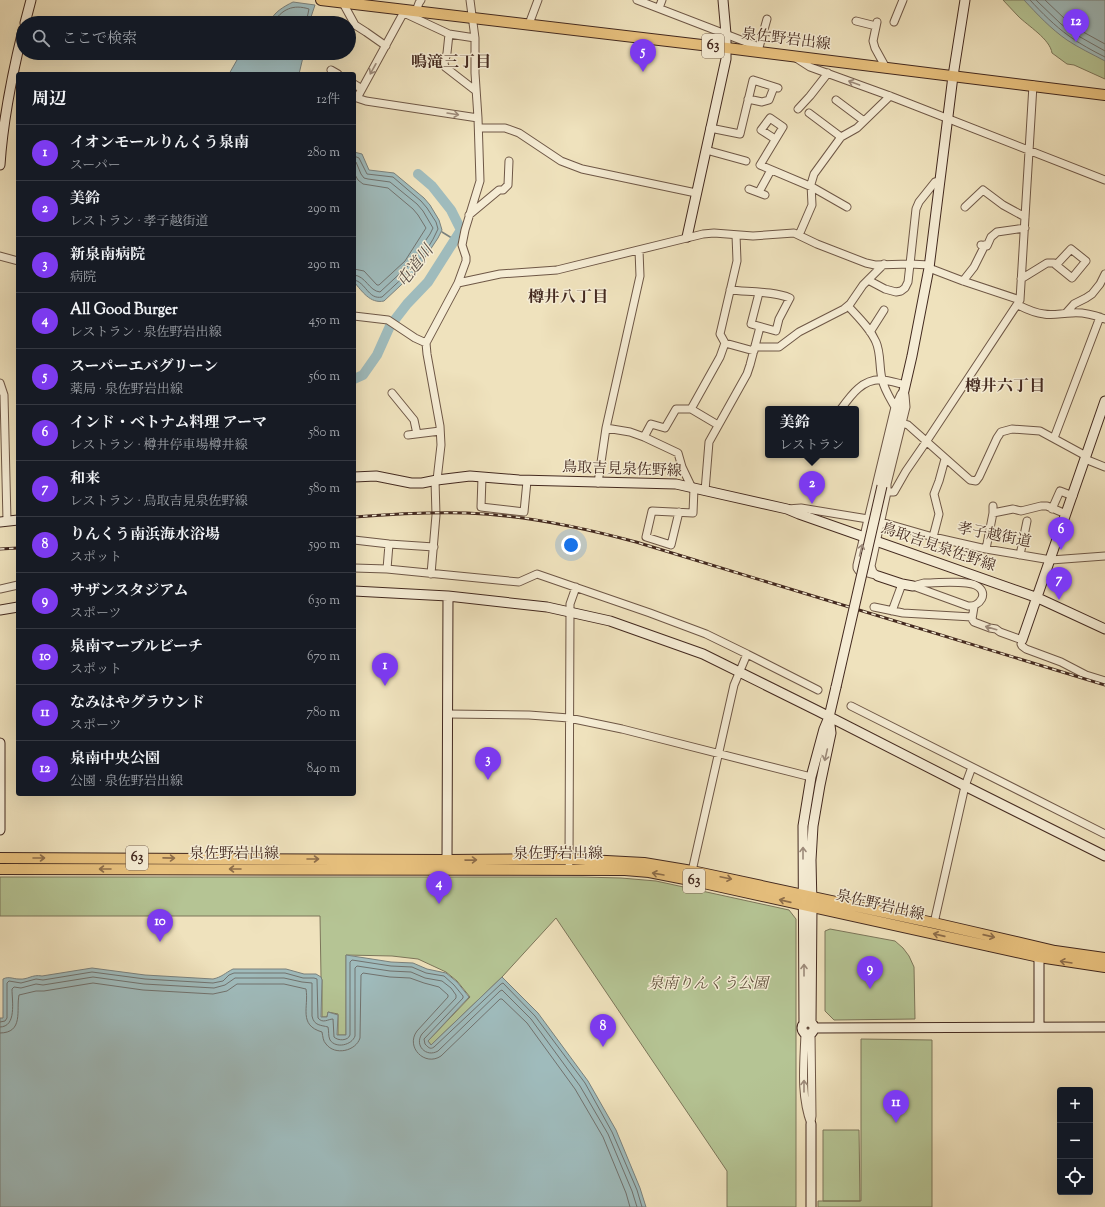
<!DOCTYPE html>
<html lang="ja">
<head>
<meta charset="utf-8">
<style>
	:root { --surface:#171b24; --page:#20242c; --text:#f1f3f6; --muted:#9ea1a6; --line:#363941; --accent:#7c3aed }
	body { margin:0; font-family:"Sorts Mill Goudy","Noto Serif JP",serif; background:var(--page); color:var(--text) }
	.controls { position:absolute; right:12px; bottom:12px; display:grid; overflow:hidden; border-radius:4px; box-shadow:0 4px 16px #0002 }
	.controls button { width:36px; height:36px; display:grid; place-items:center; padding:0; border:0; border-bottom:1px solid var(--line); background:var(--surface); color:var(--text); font:20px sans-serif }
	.you { position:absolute; left:571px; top:545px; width:14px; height:14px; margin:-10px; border:3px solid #fff; border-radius:50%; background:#1a73e8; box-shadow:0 0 0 6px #1a73e833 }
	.badge { display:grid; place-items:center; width:26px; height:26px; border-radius:50%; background:var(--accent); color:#fff; font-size:13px; font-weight:700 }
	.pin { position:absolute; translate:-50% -33px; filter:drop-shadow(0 1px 2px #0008) }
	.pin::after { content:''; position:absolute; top:21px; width:14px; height:12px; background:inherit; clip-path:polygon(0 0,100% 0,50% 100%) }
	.popup { position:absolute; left:765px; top:406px; width:94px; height:52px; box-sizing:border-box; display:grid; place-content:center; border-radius:4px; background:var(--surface); filter:drop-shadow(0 1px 3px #0005); font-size:13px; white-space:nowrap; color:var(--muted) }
	.popup b { font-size:15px; color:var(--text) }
	.popup::after { content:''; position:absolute; left:50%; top:100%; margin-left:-8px; border:8px solid transparent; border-top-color:var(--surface) }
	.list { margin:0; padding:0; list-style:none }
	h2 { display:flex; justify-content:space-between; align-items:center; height:52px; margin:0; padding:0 16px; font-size:17px }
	h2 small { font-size:13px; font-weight:400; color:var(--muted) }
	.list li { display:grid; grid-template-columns:26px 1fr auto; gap:12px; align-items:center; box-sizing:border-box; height:56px; padding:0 16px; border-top:1px solid var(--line) }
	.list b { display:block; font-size:15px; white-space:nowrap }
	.list p { margin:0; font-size:13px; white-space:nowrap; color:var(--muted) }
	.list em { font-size:13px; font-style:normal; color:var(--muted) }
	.icon { flex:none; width:22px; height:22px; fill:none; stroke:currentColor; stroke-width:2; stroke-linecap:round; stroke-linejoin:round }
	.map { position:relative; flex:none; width:1105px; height:1207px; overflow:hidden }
	.search { position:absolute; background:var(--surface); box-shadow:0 4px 16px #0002; left:16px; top:16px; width:340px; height:44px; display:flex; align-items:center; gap:10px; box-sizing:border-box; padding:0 14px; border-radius:22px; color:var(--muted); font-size:15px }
	.panel { position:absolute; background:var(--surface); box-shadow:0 4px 16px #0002; left:16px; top:72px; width:340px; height:724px; border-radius:4px }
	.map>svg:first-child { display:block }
	.green { fill:#b5c494; stroke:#7c765a }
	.water { fill:#9fbbbc; stroke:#7a817d }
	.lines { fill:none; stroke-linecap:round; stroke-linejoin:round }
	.shore { stroke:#71726e; stroke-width:1 }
	.stream { stroke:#7a817d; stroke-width:1.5 }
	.river { stroke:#9fbbbc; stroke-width:10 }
	.street-casing { stroke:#6e5746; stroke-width:9 }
	.secondary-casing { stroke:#43291f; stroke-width:11 }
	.primary-casing { stroke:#43291f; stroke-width:12 }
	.street { stroke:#f5ecd4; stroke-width:7 }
	.secondary { stroke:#f5ecd4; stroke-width:9 }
	.primary { stroke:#e8c17e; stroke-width:10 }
	.rail-casing { stroke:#43291f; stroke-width:3 }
	.rail { stroke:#f5ecd4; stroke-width:1.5; stroke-dasharray:4.5; stroke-linecap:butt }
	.secondary-bridge-casing { stroke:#43291f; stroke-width:11; stroke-linecap:butt }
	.secondary-bridge { stroke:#f5ecd4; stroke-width:9 }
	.oneway { stroke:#9c8a7a }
	.oneway2 { stroke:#8d6d4a }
	.labels { text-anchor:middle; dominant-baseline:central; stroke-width:3; stroke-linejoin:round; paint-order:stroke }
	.shield { fill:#f5ecd4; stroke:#786455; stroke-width:1 }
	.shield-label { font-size:14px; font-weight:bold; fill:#43291f }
	.street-label { font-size:15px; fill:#43291f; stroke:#f5ecd4 }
	.park-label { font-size:15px; font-style:italic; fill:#60503c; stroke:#f5ecd4 }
	.neighbourhood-label { font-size:16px; font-weight:bold; fill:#43291f; stroke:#f5ecd4 }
	.water-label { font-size:16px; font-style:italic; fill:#5a4e46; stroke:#f5ecd4 }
</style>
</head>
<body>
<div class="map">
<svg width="1105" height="1207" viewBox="0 0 1105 1207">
	<rect width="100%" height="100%" fill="#efe2bd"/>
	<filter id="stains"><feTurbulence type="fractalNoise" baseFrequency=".005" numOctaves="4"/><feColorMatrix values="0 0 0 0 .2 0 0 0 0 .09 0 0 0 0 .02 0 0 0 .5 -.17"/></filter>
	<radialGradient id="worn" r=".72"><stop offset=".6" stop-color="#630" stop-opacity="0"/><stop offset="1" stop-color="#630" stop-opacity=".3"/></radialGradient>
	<path class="green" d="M1003,0H1105V79L1074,65L1067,64L1052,53C1050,39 1028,26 1018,16C1013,11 1008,5 1003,0Z
		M0,877H582L621,878L656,881L789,910L796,919V1207H727V1171L556,918L502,977L431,1045L428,1041L470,997L457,981L446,972L418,959L392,956L346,955V1035H338V1014L328,1012L327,1017H322V980L321,977L320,916H0Z
		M830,929L895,941L903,948L909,956L914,967L915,1019L834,1020L825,1011V931Z
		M861,1039L932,1040V1207H818V1201H861Z
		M823,1130H859L860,1201H823Z"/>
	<path class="water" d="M1024,0H1105V61C1092,54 1079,48 1067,40C1051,29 1037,14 1024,0Z
		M293,2L315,5L309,23H269C274,12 283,7 293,2Z
		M241,53H304L299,74H229Z
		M354,152L362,154L369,170L394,173L424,198L430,205L439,220L442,230L438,238L416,271L384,301C370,304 362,291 354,282Z
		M346,955L391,962L413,963L427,969L446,973L457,982L469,997L428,1041L431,1045L502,977L538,1013L588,1081L616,1130L640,1188L646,1207H0V1018H3V979C9,976 13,979 19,979C28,980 32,974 42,976L92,968L145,975L213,979C222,977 225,973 233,969H286L304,974H316L321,977L322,980L321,1017H327L328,1012L338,1015L337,1035H346Z"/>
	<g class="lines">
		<path class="shore" d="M1030,0C1042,13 1055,26 1069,36C1080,44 1093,51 1105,57
			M1036,0L1061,24L1073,33L1105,51
			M1045,0L1065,19L1076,28L1105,44
			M273,23C282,9 293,4 309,9L306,23
			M354,156L359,158L367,174L393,177L421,201L427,208L436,222L438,229C426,257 404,277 382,297C368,300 366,282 354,280
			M354,161L356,162L361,174L364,178L368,179L390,182L417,204L423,211L433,228L430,234L409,265L380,292C369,291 366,276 354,275
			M354,173L358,180L363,184L388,188L413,209L418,215L426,228L405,261L379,285H377L364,271L354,269
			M0,1022L5,1021L7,1018V983L9,981L21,983L36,979L43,980L92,972L145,979L213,983L223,981L229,975L234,973H285L303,978H314L317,979L318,1018C323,1024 328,1019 333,1019L334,1037C338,1041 348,1041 350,1035V962L352,960L391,966L412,967L426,973L444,976L454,985L463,996V998L424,1039L425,1044C428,1047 430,1050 434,1047L501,984L503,983L535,1016L585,1083L612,1132L637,1190L642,1207
			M0,1027C17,1027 12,1001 12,989L14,987L21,988L36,984L43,985L93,977L144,984L214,988L225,985L235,978H284L302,982L312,983V1016C314,1026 321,1025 328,1027C329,1031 328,1036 330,1040C336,1049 352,1045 355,1036V968L357,966L390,971L411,972L425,978L442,981L451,988L456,995V998L422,1034C414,1045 426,1058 438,1051L500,991L502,990L531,1019L580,1086L608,1134L632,1191L637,1207
			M0,1033C24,1033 16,1010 19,995L36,991H44L93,983L143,990L213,994L227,991L237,984H284L306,989C309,1007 298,1025 322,1032C323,1037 323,1041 326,1044C335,1056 356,1051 360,1038L361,975L363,973L390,977L410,978L424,983L439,987L448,995V997L417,1031C405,1047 425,1067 441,1056L500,999H502L527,1023L575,1089L603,1137L626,1193L630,1207"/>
		<path class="stream" d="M442,232L455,240"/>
		<path class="river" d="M354,379L363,375L377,355L390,326L407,304L428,282L461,230L451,210L432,186L418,174"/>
		<defs>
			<path id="street" d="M637,0L759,47
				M343,3L355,25L366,32L386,46
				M659,8L662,0
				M405,10L357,98L366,101L478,118
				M416,11L419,3L421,0
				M404,13L449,34L475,38
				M856,21L876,26
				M877,22L873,41L875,48L886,68
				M894,22L903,0
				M529,24L538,0
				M449,34L447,53L444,63L445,67L476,91
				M758,51L767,19
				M796,58L810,67L890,96L1105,180
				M331,70L338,74
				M354,84L362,89
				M748,99L762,102L769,100L774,87
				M836,100L864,121
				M798,109L810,96L828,73
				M809,113L841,137
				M479,128H505L519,133L561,161L582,169L696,193
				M710,128L740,134L753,80L778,88
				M775,139L761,130L770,118L783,127L760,165L812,187L847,207
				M706,150L746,161
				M749,189L765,195
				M759,192L771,170
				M965,207L983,190L1003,205L1025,217
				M469,215L499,190H503L508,185L509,161
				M736,235L737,261L720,334L725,343L754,351
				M799,235L812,205L811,184L814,174L841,137L857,128L890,96
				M981,245L987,246L991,237L997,232L1025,228
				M0,256L18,261
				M929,268L963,281L1020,300
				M1021,279L1047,263H1054L1056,265L1072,278L1086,261L1071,249L1056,265
				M868,280L885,289L896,292L901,291L905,288L908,282L910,264L916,209L919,202L935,182L940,181
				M963,281L974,267L985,245
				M458,283L500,274L557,270L703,234L714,233L753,236L794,233L817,244L866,263L875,265L910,264L929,265
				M730,290C748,292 774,291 790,298L779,319L776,331L751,324L759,293
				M1018,305C1026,309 1034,313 1044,314C1053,316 1062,313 1072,313C1083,312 1094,315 1105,319
				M848,306C858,317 870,328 876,342C881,353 879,367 882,379C884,389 890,398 895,407
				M1066,313L1074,304L1086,298L1092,294L1100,284L1105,274
				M354,316L388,320L415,338L426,343
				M870,332L884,310
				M755,347H779L799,332L844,309L850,304L863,285L884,264
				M0,383L4,395L7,521
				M392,393L414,420L417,434
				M691,409L720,357L725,343
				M841,409C851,395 863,378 883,380C890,381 898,383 905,385
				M902,423L908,425L970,480L976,481L979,477L997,438L1001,432L1012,429L1040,431L1086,456
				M606,428L630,432L644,437L678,453L682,467L692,488
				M408,435L440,431
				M644,437L651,424L665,428L676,409H691L718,425
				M1054,438L1100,317
				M1085,459L1105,467
				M482,477L481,507L524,512L527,481
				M437,480L441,445L440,426L427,354L426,343L458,283L466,261V257L462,245L465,230L480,181L478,118L475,73V38L470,0
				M598,483L606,428L640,276L639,250
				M705,491L709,442L747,374L750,365L760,327
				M887,492H894L906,471L926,442L1020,300L1033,85
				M787,509L801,508L868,519
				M1052,509L1060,491L1073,496
				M679,512L671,545L646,537L652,511L693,513L694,488
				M993,513L1013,509L1021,511L1041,506H1047L1066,514
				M881,522L933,537L986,549L1051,560L1105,556
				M933,537L939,514L934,494L939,481L945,459
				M354,540L389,544L434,547
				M986,549L993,513V506
				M1020,555L1027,521
				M354,568L387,569L519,582L537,574L650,613L706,634L747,654L734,685L692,871
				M387,569L389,544
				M431,574L436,515L435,480
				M878,576L864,572L859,571L857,568V565L895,407L901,394
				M878,576L873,572L871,566L887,492V484L906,407L905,395
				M924,583C936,583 967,580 977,586C989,593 980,607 968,606L913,586Z
				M0,589L18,585
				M874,607L903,613L972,617
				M974,607L972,619L974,622L990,628L996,629L1000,632L1022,640L1021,644L1022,646L1026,649L1061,662L1086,675L1105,681
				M892,611L902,584
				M747,654L818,690
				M851,706L1105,834
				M448,714L529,715L569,718L622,729L811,777
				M569,863L570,611V604L576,587
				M934,923L965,786L972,767
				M805,1033C804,1063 800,1095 811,1124
				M811,1033L812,1116L811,1122"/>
			<path id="secondary" d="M25,23L31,0
				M0,165C3,119 12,75 23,30
				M687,237L726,59V34L723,0
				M354,477L376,476L411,483H422L437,480L470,476L519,480L676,484L787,509L799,514L1038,598L1105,629
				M882,486L912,356L929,268L953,76L965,0
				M0,522L18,520
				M878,576L902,584L913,586
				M354,591L448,596L547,607L610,621L703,654L818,711L965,786L1105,856
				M0,610L18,607
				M1022,640L1105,401
				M0,743V830
				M447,860L448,596
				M802 1028a6 6 0 1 1 12 0a6 6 0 1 1-12 0Z
				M804,1023L803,826L811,777L824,729L829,717L836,687
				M811,1023L812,906L811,860L813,826L820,785L831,733L829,717
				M1039,1027V957
				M814,1028L1105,1027
				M811,1124V1207"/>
			<path id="primary" d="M321,0L727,48L1105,95
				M0,858L447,860L569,859L644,863L692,871L934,923L1055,951L1105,958
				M0,869L625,870L649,872L690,880L1039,957L1105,967"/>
		</defs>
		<use href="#street" class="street-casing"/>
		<use href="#secondary" class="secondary-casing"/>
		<use href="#primary" class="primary-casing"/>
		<use href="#street" class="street"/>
		<use href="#secondary" class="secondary"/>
		<use href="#primary" class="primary"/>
		<defs>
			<path id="rail" d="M354,517C392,514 429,512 467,513C525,515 581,527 636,542L1105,685
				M0,549L18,548"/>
		</defs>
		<use href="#rail" class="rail-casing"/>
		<use href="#rail" class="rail"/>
		<defs>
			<path id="secondary-bridge" d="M836,687L882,486"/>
		</defs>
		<use href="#secondary-bridge" class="secondary-bridge-casing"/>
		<use href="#secondary-bridge" class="secondary-bridge"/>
	</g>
	<defs><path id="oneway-shaft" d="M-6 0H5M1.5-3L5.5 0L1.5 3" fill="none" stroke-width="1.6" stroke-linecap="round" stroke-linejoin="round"/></defs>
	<g class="oneway">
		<use href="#oneway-shaft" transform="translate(373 69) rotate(119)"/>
		<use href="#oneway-shaft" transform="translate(854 83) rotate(-160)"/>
		<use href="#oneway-shaft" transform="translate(453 114) rotate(9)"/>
		<use href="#oneway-shaft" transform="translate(861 550) rotate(-76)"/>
		<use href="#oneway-shaft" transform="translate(991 628) rotate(-164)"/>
		<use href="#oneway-shaft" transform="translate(826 755) rotate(103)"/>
		<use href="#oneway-shaft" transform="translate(803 853) rotate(-90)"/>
		<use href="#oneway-shaft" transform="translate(804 970) rotate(-90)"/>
		<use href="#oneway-shaft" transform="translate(804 1086) rotate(-90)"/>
	</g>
	<g class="oneway2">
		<use href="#oneway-shaft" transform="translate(39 858)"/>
		<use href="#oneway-shaft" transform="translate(169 858) rotate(1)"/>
		<use href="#oneway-shaft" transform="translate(313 859)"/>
		<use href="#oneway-shaft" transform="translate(471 860) rotate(-1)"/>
		<use href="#oneway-shaft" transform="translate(105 869) rotate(-180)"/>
		<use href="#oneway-shaft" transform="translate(235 869) rotate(-180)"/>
		<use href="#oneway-shaft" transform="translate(658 874) rotate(-170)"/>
		<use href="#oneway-shaft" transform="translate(726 878) rotate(12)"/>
		<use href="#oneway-shaft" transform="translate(785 901) rotate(-167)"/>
		<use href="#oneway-shaft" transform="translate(939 935) rotate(-167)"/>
		<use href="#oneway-shaft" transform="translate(989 936) rotate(13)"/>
		<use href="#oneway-shaft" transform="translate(1066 962) rotate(-171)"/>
	</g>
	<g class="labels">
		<g class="shield">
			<rect x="702" y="34" width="22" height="24" rx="3"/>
			<rect x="126" y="846" width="22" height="24" rx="3"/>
			<rect x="683" y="869" width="22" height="24" rx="3"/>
		</g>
		<g class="shield-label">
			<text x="713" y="46">63</text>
			<text x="137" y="858">63</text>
			<text x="694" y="881">63</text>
		</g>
		<g class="street-label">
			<text transform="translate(786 40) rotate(7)">泉佐野岩出線</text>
			<text transform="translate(622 470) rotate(2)">鳥取吉見泉佐野線</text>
			<text transform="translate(994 536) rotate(11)">孝子越街道</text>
			<text transform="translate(938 548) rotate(19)">鳥取吉見泉佐野線</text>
			<text x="234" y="854">泉佐野岩出線</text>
			<text x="558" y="854">泉佐野岩出線</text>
			<text transform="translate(880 906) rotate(13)">泉佐野岩出線</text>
		</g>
		<g class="park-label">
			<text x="708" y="984">泉南りんくう公園</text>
		</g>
		<g class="neighbourhood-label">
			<text x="451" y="63">鳴滝三丁目</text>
			<text x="568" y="298">樽井八丁目</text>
			<text x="1005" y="387">樽井六丁目</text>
		</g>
		<g class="water-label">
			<text transform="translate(416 267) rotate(-52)">屯道川</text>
		</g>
	</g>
	<rect width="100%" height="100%" filter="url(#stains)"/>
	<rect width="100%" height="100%" fill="url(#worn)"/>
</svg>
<div class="controls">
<button>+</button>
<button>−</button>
<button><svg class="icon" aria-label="locate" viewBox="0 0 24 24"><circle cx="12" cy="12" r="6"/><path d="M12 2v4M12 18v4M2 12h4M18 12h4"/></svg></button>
</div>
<div class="you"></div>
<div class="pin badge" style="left:385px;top:686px">1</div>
<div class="pin badge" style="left:812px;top:504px">2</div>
<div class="popup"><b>美鈴</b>レストラン</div>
<div class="pin badge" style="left:488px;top:780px">3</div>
<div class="pin badge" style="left:439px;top:904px">4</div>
<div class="pin badge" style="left:643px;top:72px">5</div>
<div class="pin badge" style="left:1061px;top:550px">6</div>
<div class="pin badge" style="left:1059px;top:600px">7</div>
<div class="pin badge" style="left:603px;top:1047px">8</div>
<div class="pin badge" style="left:870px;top:989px">9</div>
<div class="pin badge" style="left:160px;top:942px">10</div>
<div class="pin badge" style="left:896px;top:1123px">11</div>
<div class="pin badge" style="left:1076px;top:42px">12</div>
<div class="search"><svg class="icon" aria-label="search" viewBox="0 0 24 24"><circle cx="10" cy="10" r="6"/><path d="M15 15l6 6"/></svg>ここで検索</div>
<section class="panel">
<h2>周辺<small>12件</small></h2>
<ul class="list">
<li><span class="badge">1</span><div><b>イオンモールりんくう泉南</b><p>スーパー</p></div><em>280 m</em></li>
<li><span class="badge">2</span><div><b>美鈴</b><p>レストラン · 孝子越街道</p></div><em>290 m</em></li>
<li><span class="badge">3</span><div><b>新泉南病院</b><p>病院</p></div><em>290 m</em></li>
<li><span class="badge">4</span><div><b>All Good Burger</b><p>レストラン · 泉佐野岩出線</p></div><em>450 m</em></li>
<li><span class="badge">5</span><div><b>スーパーエバグリーン</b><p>薬局 · 泉佐野岩出線</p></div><em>560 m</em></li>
<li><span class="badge">6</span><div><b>インド・ベトナム料理 アーマ</b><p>レストラン · 樽井停車場樽井線</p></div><em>580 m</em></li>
<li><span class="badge">7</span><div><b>和来</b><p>レストラン · 鳥取吉見泉佐野線</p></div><em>580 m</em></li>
<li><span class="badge">8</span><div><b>りんくう南浜海水浴場</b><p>スポット</p></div><em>590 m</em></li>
<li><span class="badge">9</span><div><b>サザンスタジアム</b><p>スポーツ</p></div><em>630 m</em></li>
<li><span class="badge">10</span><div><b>泉南マーブルビーチ</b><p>スポット</p></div><em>670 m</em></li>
<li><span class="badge">11</span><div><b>なみはやグラウンド</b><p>スポーツ</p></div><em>780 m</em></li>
<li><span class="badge">12</span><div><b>泉南中央公園</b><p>公園 · 泉佐野岩出線</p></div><em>840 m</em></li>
</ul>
</section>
</div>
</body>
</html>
